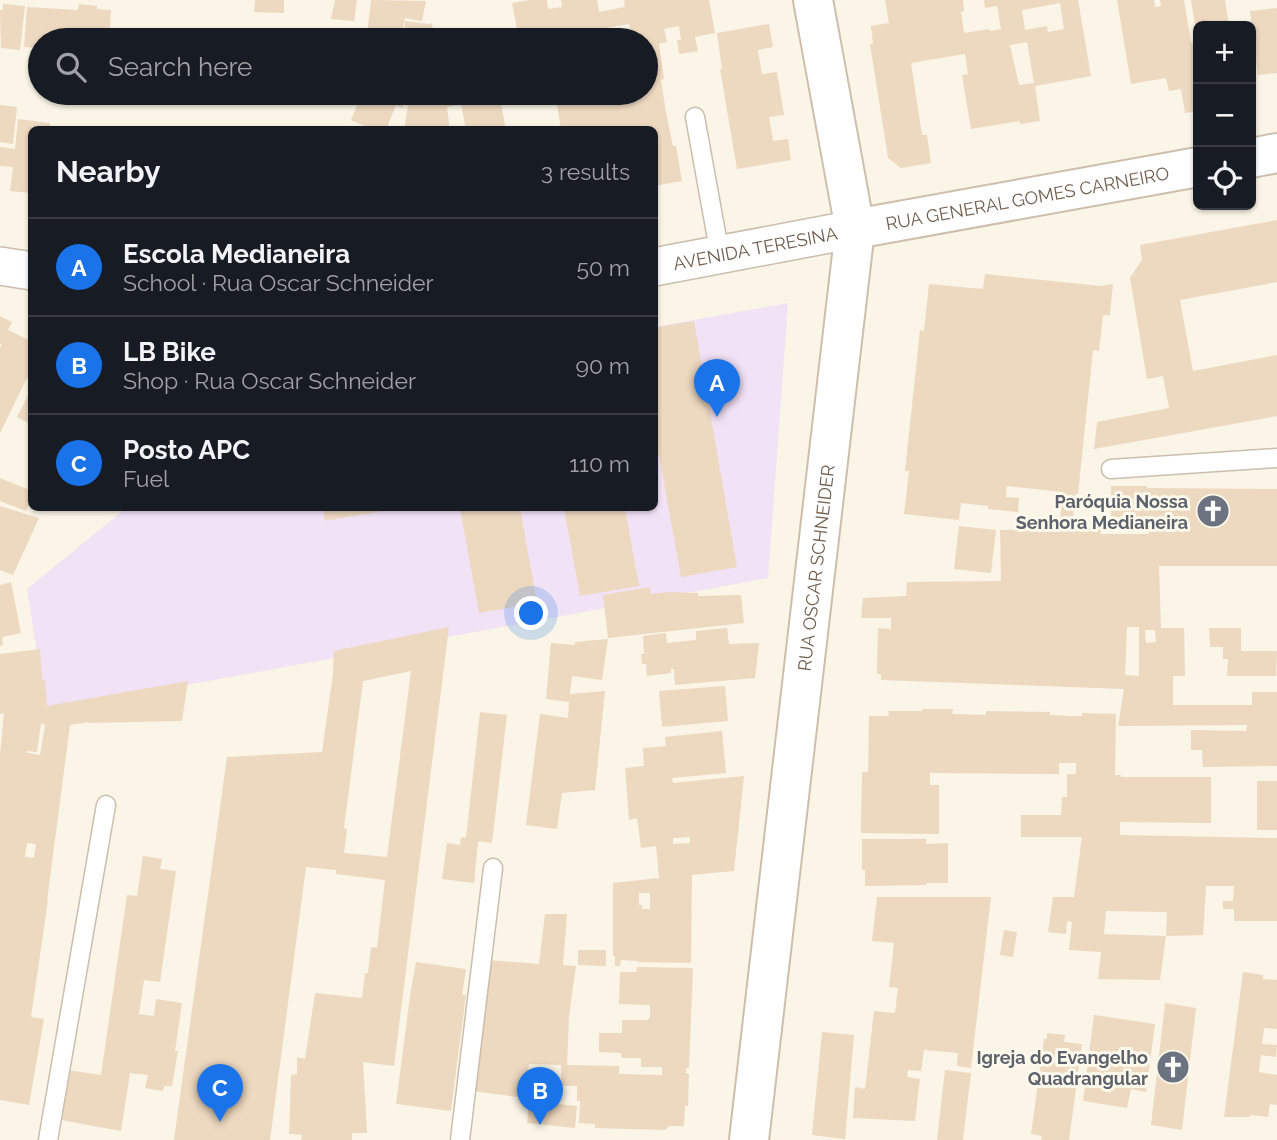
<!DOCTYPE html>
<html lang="en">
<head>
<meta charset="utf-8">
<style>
	:root { --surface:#171b24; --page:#20242c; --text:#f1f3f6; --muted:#9ea1a6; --line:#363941; --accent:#1a73e8 }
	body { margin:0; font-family:Raleway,sans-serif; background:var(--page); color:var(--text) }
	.controls { position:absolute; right:21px; top:21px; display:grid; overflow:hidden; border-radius:10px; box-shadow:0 2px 5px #0004 }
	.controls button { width:63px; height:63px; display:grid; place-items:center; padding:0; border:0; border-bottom:2px solid var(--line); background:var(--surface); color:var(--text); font:35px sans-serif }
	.you { position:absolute; left:532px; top:614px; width:24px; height:24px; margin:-18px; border:5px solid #fff; border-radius:50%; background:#1a73e8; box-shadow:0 0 0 10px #1a73e833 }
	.badge { display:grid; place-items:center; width:46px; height:46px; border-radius:50%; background:var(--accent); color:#fff; font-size:23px; font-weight:700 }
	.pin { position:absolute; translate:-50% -58px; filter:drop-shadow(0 2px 4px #0008) }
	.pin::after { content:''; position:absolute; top:37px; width:24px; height:21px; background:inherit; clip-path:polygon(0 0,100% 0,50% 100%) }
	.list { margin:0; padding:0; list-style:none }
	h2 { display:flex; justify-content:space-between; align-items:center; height:91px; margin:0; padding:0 28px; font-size:30px }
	h2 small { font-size:23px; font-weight:400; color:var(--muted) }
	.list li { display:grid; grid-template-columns:46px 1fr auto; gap:21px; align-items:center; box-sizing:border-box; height:98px; padding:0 28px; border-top:2px solid var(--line) }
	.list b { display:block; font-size:26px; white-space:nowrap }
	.list p { margin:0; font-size:23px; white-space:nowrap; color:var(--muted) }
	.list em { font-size:23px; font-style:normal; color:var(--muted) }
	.icon { flex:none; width:38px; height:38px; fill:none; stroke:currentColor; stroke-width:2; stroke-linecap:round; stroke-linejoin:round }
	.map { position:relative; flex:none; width:1277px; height:1140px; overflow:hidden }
	.search { position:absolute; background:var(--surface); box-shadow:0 2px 5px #0004; left:28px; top:28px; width:630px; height:77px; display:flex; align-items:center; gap:18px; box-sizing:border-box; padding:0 24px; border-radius:38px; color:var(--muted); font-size:26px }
	.panel { position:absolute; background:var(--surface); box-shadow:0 2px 5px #0004; left:28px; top:126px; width:630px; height:385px; border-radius:10px }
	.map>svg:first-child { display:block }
	.education { fill:#f2e2f6 }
	.building { fill:#edd8c0; fill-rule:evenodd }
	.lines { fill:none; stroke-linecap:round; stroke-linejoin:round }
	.lane-casing { stroke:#cbbead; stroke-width:21 }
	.street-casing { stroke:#cbbead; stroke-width:40 }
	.secondary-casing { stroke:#cdbfab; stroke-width:42 }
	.lane { stroke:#fff; stroke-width:18 }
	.street { stroke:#fff; stroke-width:37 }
	.secondary { stroke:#fff; stroke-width:38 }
	.labels { text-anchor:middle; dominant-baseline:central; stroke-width:6; stroke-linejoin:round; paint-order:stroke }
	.street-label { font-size:18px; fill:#715e4d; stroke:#fdf9eb }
	.worship-label { font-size:18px; font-weight:bold; fill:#5b616d; stroke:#fdf9eb; text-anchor:end }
</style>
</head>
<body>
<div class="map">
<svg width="1277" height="1140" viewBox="0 0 1277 1140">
	<rect width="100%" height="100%" fill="#faf5e6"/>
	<path class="education" d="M788,303L768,578L46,711L27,589L126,508H654L655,327Z"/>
	<path class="building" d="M255,0H284V13L254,12Z
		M335,0H357L354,21L331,19Z
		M371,0L426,1L422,21L405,18L402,31H404L405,21L429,24L432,23L434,40H370L371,35L367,34Z
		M530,0H547L548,9L562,7L561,0H597L599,12L625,7L624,0H709L715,33L695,37L698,51L679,54L677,40H681L679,26L664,29L667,42L659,44L664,79L661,80L666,113L673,146H676L682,181L654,186V130H561L556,98H559L558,93H595L596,103L623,98V93H646V40H632L629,24L600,29L602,40H519L512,3Z
		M885,0H963L964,11L961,12L964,33L989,29L990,31L1001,29L997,6L985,8L984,0H1078L1091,76L1035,86L1040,121L1020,124V121L971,129L962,75L968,74L965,54L911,63L922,135H927L931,163L901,168L888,158L870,44H873L871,26L889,23ZM1060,3L1064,29L1048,32L1047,26L1025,30L1022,10ZM1027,42L1034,83L1019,85L1010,45Z
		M1117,0H1154L1155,7L1161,6L1160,0H1184L1191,43L1197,42L1198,47V111L1185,113L1181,89L1169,91L1166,78L1131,84Z
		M1191,0H1225L1229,26H1198V38H1197Z
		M3,4L25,6L20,50L1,48L0,10H3Z
		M79,4L97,6V9L111,10L109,40H40V48L24,47L27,7L78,10Z
		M1277,8V73L1258,75L1250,11Z
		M769,24L773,47L758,50L760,63L762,74L777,72L784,115L769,117L771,128L773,141L788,139L791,160L737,169L720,69H722L717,33Z
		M90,93H157L156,102L91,96Z
		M362,93H408L402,108L396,105L386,130H374L351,120Z
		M410,93H499L506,130H466L461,104L447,107L450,130H404Z
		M0,105L17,107L13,144L0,142Z
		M18,119L50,123V127L55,128V130H32V193L10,191L13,167L0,166V147L15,149Z
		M1277,220V282L1180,300L1193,371L1277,355V416L1094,449L1097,422L1169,408L1163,376L1147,379L1130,278L1142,260L1140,245Z
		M985,274L1100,286L1113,284L1110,315H1103L1099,351L1093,350L1078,494H1076L1072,529H1100L1101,534H1149V529H1111V486H1147V488L1277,489V566H1159L1161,628H1184L1185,676H1173V705H1252V692H1277V766L1203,767L1202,750H1191V730L1246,731L1247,725L1118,726L1124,689L881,680V674H877L878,628L891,629V618H861L863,598L906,596L907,582L1001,581L1000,530L1059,529L1063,492L1007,486L1006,497L1019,498L1018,512L988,509V506L961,503L959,520L904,514L909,471H905L920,330L924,331L929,284L983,289ZM1127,627H1139V676L1125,675ZM1145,630H1155L1156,642L1146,643Z
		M0,316L12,322L8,330L31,341L30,343L32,344V380L27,378L0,433V348L2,345L0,344Z
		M694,321L737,567L681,577L659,455L654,456V328Z
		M32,387V425L17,417Z
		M0,478L32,491V500L26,511L0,501Z
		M0,506L39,518L13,575L0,570Z
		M323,508H394V509L325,521Z
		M460,508H520L537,603L479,613Z
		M564,508H625L639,586L580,596Z
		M959,526L996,530L991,573L954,569Z
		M11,582L21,633L2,637L3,645L0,646V585Z
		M650,587V594L671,592L698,593V596L741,595L744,623L608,638L603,595Z
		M449,627L394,1066L363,1062L367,1133H352V1140H301L302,1135L289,1134L291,1075L297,1074V1057L305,1059L315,993L362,998L365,973H368L371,947L377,948L385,880L336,874V870L306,867L270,1140H174L227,757L322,752L333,674L334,651ZM411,671L387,857L344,853L347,829L344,828L363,681Z
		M727,628L729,644L759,643L755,678L675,685L674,669H671V673L647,676L646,664H642L641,654H644L643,636L666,633L667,643L696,640V631Z
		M1209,628H1241V651H1277L1276,676H1227L1228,659H1223V647H1210Z
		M608,639L602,680L572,676L570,694L605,691L595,790L562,793L557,829L526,825L540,714L568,718L569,702L546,699L551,643L575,645V642Z
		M40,649L42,680H45L47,706L188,681L182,721L89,723V722L70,725L47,901L48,900L31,1017L44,1019L29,1105L0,1100V755L4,713L0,714V654ZM41,723L45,725L40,755L27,753V751L37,752ZM27,843L36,844L34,858L25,857Z
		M725,686L728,721L662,727L659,691Z
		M922,709H953L952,714L986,715V711L1050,712V715L1068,716H1082V713L1116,714L1115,775H1121V777H1211V823L1120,822V835L1277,838V921H1234V909H1223V901H1233L1234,886H1206L1203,935L1166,936L1160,980L1098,979L1101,952L1069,950L1072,922L1067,921L1066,934L1048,932L1053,897H1074L1082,837H1021V815H1061L1062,797H1067V774H1076V763H1059V774L930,773V785H939V834L861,833L862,772H868L869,716H889L888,711H922ZM1106,911L1167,912L1166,936L1104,934Z
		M480,712L507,715L492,843L478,841L474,883L442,879L447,843L460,845L461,837L466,838Z
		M722,731L726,773L672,778L673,783L744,776L734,871L692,875L691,963L639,962L638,961L621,960L620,966H615V956H613V883L659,878L656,846L641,848L637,818L629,820L625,768L644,766L643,748L666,746L665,737ZM690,837V843L673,844V838ZM639,893H650V909H642V905H639Z
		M1257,781H1277V830H1257Z
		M862,839H926V844L948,843V883H926L927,885L865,886V870H862Z
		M143,856L162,859L160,869L176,871L160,982L144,980L139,1014L154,1016L156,999L182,1003L175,1051H178L172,1086H164L163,1091L145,1088L148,1075L130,1073L121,1131L61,1120L68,1070L101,1075L127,895L137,896Z
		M877,897H991L971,1068L957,1066L958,1053L924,1050L921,1071L908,1070L907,1077L920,1079L915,1121L853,1118L855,1087L865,1089L874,1011L895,1013L898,988L889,987L894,943L872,941Z
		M545,914H567L563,965L576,966L569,1016L567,1065L619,1066V1074L662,1075V1067H641V1058H622L621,1053L599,1052V1033H622V1020H648L649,1018H650V1005L619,1004L620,972H636L637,967L693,968L689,1068H686V1073L689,1074L688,1106H685L684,1126H669L665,1130L595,1128V1124L579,1123L580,1101H577V1086H561V1065L529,1064L525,1098L473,1091L488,960L539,964Z
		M1004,930L1017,932L1013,957L1000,955Z
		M578,950H606V966L578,965Z
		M416,962L466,969L462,995H466L451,1111L396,1104L411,989Z
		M1243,972L1263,975V979L1277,980V1029L1264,1028L1262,1044L1277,1045L1276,1057L1261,1055L1259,1072L1277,1075V1105L1270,1104L1268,1117L1250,1115V1117H1224Z
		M1165,1003L1196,1008L1182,1130L1151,1125Z
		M1094,1015L1155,1024L1146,1092L1131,1089L1127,1108L1083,1101Z
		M822,1032L854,1035L845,1139L812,1135Z
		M1047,1033L1065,1035L1064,1042L1082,1044L1069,1140H1041L1042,1136L1031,1134L1044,1039H1047Z
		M945,1070L971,1073L963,1140H937Z
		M529,1101L577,1106L575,1128L527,1123Z"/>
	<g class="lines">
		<defs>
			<path id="lane" d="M695,117L720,255
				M1111,469L1277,458
				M48,1140L106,805
				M460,1140L493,868"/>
			<g id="street">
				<path d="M0,266L32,271"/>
				<path id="s1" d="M654,267L855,229"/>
			</g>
			<g id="secondary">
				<path d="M1251,158L1277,153"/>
				<path id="s2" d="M855,229L1198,167"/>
				<path id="s3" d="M749,1140L855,229L813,0"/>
			</g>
		</defs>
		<use href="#lane" class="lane-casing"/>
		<use href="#street" class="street-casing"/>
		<use href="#secondary" class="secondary-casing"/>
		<use href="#lane" class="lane"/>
		<use href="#street" class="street"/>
		<use href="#secondary" class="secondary"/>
	</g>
	<defs>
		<symbol id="church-disc" viewBox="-11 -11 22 22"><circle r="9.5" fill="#6b7280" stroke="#fdf9eb"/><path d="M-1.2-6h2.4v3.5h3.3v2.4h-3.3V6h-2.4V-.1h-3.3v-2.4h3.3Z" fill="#fff"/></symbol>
	</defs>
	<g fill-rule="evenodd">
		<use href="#church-disc" x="1194" y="492" width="38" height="38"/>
		<use href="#church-disc" x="1154" y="1048" width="38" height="38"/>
	</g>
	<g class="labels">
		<g class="street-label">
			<text stroke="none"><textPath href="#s2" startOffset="175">RUA GENERAL GOMES CARNEIRO</textPath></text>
			<text stroke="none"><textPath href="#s1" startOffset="103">AVENIDA TERESINA</textPath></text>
			<text stroke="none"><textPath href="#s3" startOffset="576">RUA OSCAR SCHNEIDER</textPath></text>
		</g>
		<g class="worship-label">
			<text x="1188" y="501">Paróquia Nossa<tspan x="1188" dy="21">Senhora Medianeira</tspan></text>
			<text x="1148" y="1057">Igreja do Evangelho<tspan x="1148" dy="21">Quadrangular</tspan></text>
		</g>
	</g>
</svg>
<div class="controls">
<button>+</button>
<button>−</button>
<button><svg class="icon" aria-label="locate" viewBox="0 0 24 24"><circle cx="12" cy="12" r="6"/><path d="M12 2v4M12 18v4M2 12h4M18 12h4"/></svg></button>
</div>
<div class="you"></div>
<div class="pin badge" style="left:717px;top:417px">A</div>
<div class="pin badge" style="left:540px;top:1125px">B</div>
<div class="pin badge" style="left:220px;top:1122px">C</div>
<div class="search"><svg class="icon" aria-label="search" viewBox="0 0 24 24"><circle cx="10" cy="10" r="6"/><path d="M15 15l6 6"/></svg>Search here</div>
<section class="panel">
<h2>Nearby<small>3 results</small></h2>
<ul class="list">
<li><span class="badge">A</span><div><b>Escola Medianeira</b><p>School · Rua Oscar Schneider</p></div><em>50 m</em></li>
<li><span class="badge">B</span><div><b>LB Bike</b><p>Shop · Rua Oscar Schneider</p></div><em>90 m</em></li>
<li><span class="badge">C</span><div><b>Posto APC</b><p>Fuel</p></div><em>110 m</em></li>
</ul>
</section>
</div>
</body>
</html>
